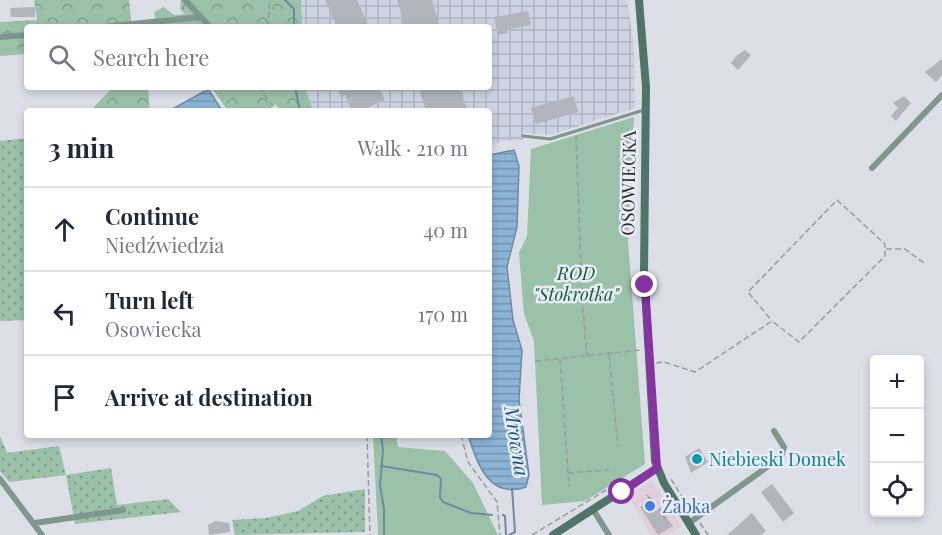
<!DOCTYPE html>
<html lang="en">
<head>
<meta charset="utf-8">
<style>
	:root { --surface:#fff; --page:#f6f6f7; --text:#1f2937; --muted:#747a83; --line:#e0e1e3 }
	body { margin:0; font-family:"Playfair Display",serif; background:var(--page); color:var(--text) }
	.controls { position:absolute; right:18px; bottom:18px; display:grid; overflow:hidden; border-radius:6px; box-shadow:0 3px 9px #0003 }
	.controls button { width:54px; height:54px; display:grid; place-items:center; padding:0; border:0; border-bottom:2px solid var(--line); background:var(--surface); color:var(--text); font:30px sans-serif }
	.stop { position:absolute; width:18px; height:18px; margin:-14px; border:4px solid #8733a1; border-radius:50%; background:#fff }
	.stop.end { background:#8733a1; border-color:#fff; box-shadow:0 2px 6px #0008 }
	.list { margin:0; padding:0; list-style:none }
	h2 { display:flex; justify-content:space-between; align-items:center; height:78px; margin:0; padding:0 24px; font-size:26px }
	h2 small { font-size:20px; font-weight:400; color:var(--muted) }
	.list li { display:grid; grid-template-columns:39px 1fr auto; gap:18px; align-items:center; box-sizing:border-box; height:84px; padding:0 24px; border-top:2px solid var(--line) }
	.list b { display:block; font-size:22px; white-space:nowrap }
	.list p { margin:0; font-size:20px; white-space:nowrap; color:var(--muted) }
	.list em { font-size:20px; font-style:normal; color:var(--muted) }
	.icon { flex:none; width:33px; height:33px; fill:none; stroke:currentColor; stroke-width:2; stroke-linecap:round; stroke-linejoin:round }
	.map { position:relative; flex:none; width:942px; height:535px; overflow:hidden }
	.search { position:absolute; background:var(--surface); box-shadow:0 3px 9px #0003; left:24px; top:24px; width:468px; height:66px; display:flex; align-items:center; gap:15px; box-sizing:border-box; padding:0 21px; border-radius:6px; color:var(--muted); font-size:22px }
	.panel { position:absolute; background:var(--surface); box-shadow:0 3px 9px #0003; left:24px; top:108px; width:468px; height:330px; border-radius:6px }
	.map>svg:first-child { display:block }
	.commercial { fill:#e2cfde }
	.industrial { fill:url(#industrial-grid) }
	.grass { fill:url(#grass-dots) }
	.forest { fill:url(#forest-crowns) }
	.green { fill:#9cc1a9 }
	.water { fill:url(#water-rules); stroke:#6e8ba4; stroke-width:1.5 }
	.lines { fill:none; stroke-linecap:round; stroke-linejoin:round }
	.stream { stroke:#6e8ba4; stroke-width:2 }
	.building { fill:#b2b5be }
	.path { stroke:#999ca2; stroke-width:1.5; stroke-dasharray:6 3; stroke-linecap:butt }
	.lane { stroke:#7f978f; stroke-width:3 }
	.street { stroke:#7f978f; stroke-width:6 }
	.secondary { stroke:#507468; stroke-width:8 }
	.route { stroke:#8733a1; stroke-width:8 }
	.culture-dot { fill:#0f9aa8; stroke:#e9ecf5; stroke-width:2 }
	.shop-dot { fill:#3f7fe0; stroke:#e9ecf5; stroke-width:2 }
	.labels { text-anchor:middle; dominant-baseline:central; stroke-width:5; stroke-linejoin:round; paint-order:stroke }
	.street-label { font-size:18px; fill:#292b2e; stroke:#e9ecf5 }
	.park-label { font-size:18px; font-style:italic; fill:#125f39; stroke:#e9ecf5 }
	.culture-label { font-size:18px; fill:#0d838f; stroke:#e9ecf5; text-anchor:start }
	.shop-label { font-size:18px; fill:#366cbe; stroke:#e9ecf5; text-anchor:start }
	.water-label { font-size:20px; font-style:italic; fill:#175782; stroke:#e9ecf5 }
</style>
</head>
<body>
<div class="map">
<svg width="942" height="535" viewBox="0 0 942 535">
	<defs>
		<pattern id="industrial-grid" width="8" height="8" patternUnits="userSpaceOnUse" patternTransform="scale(1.5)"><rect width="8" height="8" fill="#cdd3e2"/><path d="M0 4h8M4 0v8" fill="none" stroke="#b0b5c2"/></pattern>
		<pattern id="grass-dots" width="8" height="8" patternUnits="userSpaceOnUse" patternTransform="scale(1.5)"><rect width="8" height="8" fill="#9cc1a9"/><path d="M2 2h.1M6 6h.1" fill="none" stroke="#7f9d8a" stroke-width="1.8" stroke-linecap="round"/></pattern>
		<pattern id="forest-crowns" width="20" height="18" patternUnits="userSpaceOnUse" patternTransform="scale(1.5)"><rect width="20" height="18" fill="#9cc1a9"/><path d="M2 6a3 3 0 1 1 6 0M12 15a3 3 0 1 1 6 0" fill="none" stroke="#7f9d8a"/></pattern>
		<pattern id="water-rules" width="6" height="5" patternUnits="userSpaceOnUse" patternTransform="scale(1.5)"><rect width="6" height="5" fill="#8cb4d6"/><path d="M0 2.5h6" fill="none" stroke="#7293ae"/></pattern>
	</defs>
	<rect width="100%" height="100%" fill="#dcdfe8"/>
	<path class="commercial" d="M652,480L682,526L668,535H651L628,496Z"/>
	<path class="industrial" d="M301,0H627L634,46L635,108L550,135L523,133V140L501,141L489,147V111H313L305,87H489V27H302Z"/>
	<path class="grass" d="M27,138V320L0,321V141Z
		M0,436L7,453L59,446L66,475L111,468L117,505L168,499L181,512L75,524L66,475L9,482L0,471Z
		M365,489V532L235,535L232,520L266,518L298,511L323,496Z"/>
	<path class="forest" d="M34,0H129L132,27H27V54L0,56V22L37,20Z
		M181,0H301L302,27H157L154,12L164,7L174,15L185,14L180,9Z
		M113,87H148L150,111H90Z
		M211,87H305L313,111H282L275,104L268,111H228Z"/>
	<path class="green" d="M634,117L628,241L645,464L585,501L542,505L534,341L524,314L519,253L527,236L531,149Z
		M373,435H396L398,447L445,451L473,483L498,535H378Z"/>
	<path class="water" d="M209,90L222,111H169L203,92Z
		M514,150L519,166L517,227L507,267L513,320L522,350L519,400L529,475L526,487C488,500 477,462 468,435H489V155Z"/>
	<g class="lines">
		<path class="stream" d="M285,0L294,9V27
			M295,87L300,111
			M381,435L383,450L380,486L384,509V535
			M381,466L437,475L441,479L440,497L443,502L471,513L492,515
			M503,515L505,516L506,535
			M509,535L515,532L512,488"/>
	</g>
	<path class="building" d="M325,0H357L369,27H337Z
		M397,0H432L440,27H405Z
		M35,7V17H11L10,8Z
		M528,11L531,25L506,30L508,33L498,35L494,17Z
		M745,50L751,55L738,70L731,63L736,56Z
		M942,59V75L936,82L925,72Z
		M337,87H379L385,100L360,111H352L345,95L341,97Z
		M418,87H459L468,111H426Z
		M574,96L578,112L536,124L531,108Z
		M904,96L911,103L896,121L891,116L898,108L893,103Z
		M699,448L708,462L691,473L685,457Z
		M772,484L794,513L783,522L761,492Z
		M650,501L656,511L659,509L673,526L658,535L640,507Z
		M752,513L766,531L761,535H727Z
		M216,521L229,523L230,532L209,535L208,525Z"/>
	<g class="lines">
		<path class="path" d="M268,27L270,0
			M258,87L277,111
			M576,136L582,297L587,356
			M886,249H905L924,263
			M609,354L618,447
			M560,359L569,487
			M535,361L641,350
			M656,363L664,362L695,372L772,321L799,342L885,256V244L837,200L748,292L772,321
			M367,435L370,535
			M461,435L468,462L497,502L500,535
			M568,473L609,470
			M671,479L690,510
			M647,495L663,513L670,509
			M663,514L665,518L669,516L666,512
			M700,523L708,535
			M532,535L616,484"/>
		<path class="lane" d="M523,136L550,139L644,110"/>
		<path class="street" d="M185,0L210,27
			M103,27L201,17
			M0,37L27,35
			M872,168L942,95
			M0,479L42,535
			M594,511L609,535
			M35,523L123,510
			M689,523L781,457L784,447L774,431"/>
		<path class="secondary" d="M639,0L646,87L644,271L655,461L664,483L696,535
			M553,535L657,468"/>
	</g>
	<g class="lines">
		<path class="route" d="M622,492L657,468L645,285"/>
	</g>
	<circle class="culture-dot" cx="697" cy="459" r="6"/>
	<circle class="shop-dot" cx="650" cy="506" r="6"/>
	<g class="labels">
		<g class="street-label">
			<text transform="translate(628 183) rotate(-89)">OSOWIECKA</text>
		</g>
		<g class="park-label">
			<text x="576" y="273">ROD<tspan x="576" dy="21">"Stokrotka"</tspan></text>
		</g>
		<g class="culture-label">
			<text x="709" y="459">Niebieski Domek</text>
		</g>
		<g class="shop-label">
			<text x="662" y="506">Żabka</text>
		</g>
		<g class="water-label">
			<text transform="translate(518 441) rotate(81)">Mrowna</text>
		</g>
	</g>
</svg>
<div class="controls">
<button>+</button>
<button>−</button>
<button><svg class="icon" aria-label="locate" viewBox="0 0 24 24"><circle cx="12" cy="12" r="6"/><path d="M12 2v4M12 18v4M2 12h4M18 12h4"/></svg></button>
</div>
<div class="stop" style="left:622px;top:492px"></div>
<div class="stop end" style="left:645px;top:285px"></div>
<div class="search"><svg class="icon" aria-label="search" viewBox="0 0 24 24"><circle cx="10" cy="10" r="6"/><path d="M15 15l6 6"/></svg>Search here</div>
<section class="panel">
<h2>3 min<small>Walk · 210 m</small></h2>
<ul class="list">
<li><svg class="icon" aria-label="ahead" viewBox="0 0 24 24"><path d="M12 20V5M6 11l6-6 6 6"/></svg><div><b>Continue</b><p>Niedźwiedzia</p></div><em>40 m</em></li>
<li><svg class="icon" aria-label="left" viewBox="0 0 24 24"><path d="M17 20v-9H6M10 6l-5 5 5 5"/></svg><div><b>Turn left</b><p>Osowiecka</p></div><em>170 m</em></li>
<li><svg class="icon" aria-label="arrive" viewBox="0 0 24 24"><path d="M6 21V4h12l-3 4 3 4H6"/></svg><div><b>Arrive at destination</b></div></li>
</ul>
</section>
</div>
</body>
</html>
